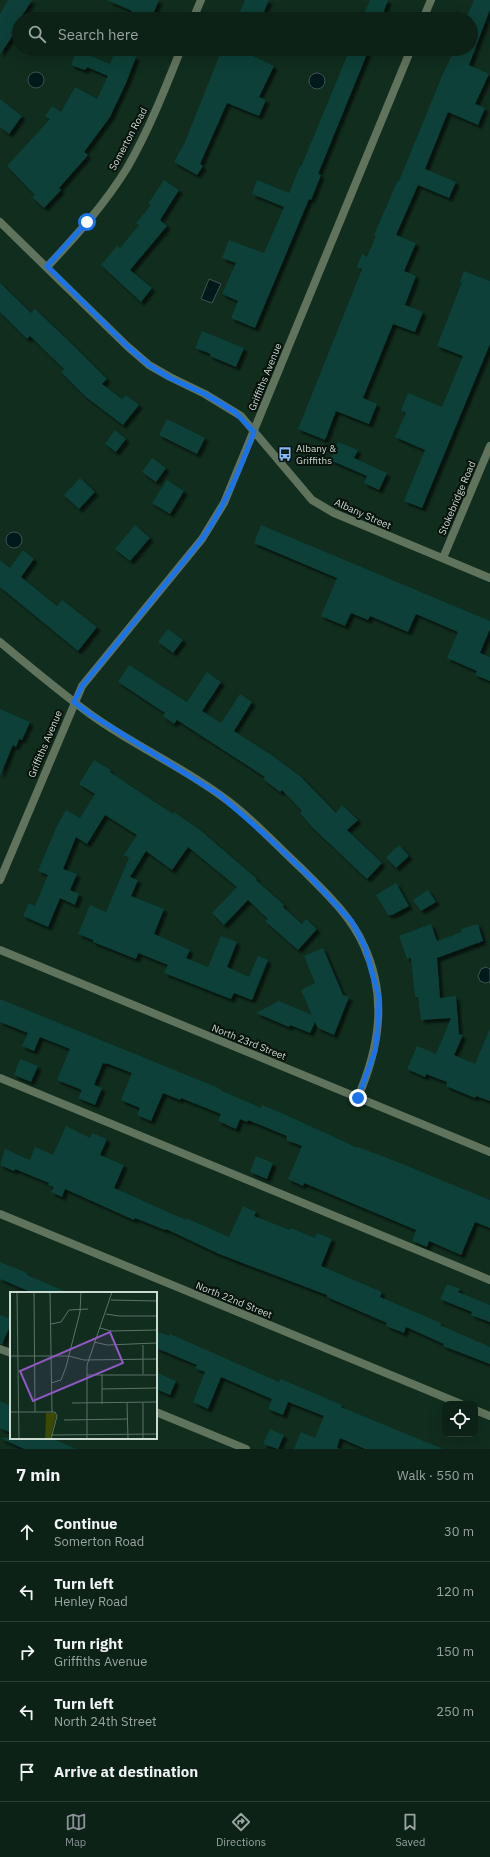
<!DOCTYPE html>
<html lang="en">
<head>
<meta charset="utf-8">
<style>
	:root { --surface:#0c2216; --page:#152a1f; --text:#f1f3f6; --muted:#9aa4a1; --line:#2c3f35; --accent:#8c9099 }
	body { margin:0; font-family:"IBM Plex Sans",sans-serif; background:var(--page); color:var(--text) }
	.controls { position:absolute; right:12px; bottom:12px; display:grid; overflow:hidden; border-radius:8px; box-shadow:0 4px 16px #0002 }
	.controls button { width:36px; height:36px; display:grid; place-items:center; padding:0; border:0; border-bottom:1px solid var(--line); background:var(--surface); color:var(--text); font:20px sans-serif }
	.stop { position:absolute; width:12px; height:12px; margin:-9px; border:3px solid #1a73e8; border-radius:50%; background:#fff }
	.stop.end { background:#1a73e8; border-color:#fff; box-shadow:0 1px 4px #0008 }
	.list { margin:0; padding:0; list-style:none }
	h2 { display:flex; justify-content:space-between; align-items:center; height:52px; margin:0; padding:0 16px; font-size:17px }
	h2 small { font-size:13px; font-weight:400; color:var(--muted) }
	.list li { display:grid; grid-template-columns:26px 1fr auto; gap:12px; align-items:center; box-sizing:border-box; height:60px; padding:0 16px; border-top:1px solid var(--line) }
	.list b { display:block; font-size:15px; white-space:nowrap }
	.list p { margin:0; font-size:13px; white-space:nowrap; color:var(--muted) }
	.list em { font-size:13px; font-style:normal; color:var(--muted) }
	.icon { flex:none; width:22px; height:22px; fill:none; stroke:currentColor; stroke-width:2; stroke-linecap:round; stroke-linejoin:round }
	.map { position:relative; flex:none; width:490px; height:1449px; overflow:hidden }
	.search { position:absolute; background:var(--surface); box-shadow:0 4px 16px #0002; left:12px; right:12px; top:12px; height:44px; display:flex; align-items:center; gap:10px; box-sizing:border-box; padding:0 14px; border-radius:22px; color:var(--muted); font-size:15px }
	.sheet { height:352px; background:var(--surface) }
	nav { display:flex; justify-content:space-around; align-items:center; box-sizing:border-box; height:56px; border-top:1px solid var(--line); background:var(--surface); font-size:11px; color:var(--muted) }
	nav a { display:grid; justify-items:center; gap:2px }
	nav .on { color:var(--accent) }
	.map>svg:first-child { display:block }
	.water { fill:#001a1b; stroke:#3d5452 }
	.building { fill:#0b4037; filter:url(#shadow) }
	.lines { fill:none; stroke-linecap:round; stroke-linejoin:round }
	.service { stroke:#60735c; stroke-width:8 }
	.minor { stroke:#60735c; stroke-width:8 }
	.tertiary { stroke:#60735c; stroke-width:8 }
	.route { stroke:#1a73e8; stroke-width:5 }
	.labels { text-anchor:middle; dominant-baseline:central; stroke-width:4; stroke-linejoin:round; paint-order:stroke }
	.street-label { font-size:10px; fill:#cbdbd1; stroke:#06120b }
	.poi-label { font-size:10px; fill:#cbdbd1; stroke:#06120b; text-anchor:start }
	.inset-road { fill:none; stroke:#5b7366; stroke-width:1 }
	.view { fill:#8f58c4; fill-opacity:0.15; stroke:#8f58c4; stroke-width:2 }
	.inset-edge { fill:none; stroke:#cbdbd1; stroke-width:2 }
</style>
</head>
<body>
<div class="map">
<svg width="490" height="1449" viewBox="0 0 490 1449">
	<defs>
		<filter id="shadow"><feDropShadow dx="3.5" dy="3.5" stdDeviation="1" flood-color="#0009"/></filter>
	</defs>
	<rect width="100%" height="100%" fill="#102d1e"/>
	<path class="water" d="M28 80a8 8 0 1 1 16 0a8 8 0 1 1-16 0Z
		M309 81a8 8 0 1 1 16 0a8 8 0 1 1-16 0Z
		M209,279L221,284L212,303L201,299Z
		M6 540a8 8 0 1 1 16 0a8 8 0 1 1-16 0Z
		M486,967L490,969V982L485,983L480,981L478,976L481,969Z"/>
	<path class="building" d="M8,0H32L11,33L14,34L0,54V14Z
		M107,0H159L151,19H129L132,11Z
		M245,0H269L261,19H237Z
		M370,0H388L381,19H362Z
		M474,0H490V9L469,65L489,74L475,104L485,108L478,125L448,112L425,169L456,182L449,198L418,185L396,235L416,243L404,271L416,276L405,305L423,312L415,332L393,324L363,398L377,404L369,424L336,411L325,440L298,429L362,269L357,267L362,254L367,257L376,236L374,235L398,180L399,181L442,76L455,49H471V19H466Z
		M116,49L136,57L126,83L110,117L84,152L88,155L59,188L61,190L44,208L32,197L35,195L7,166L50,119L45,116L52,106L61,112L75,87L97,99L108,76L87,67L85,70L71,65L77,50L110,64Z
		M222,49H251L249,54L274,66L259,97L266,100L259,116L227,103L200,164L203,166L197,175L174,162L185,142Z
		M350,49H369L318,174L321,175L311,200L309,199L255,328L231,318L238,301L222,294L236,263L222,258L229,240L264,253L284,207L252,194L257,180L289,193L300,166L301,167Z
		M0,99L22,116L9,134L0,127Z
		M164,180L179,190L160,220L167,226L130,270L152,288L141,302L101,265L117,246L120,248L139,225L136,223L151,205L148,204Z
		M464,271L490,281V344L422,508L404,501L425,450L395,437L406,413L401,410L408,393L442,407L463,356L437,346L462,282H460Z
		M0,283L31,313L35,309L73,345L107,379L102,384L122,399L126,395L139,405L123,425L86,397L61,372L64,369L30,336L27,339L0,312Z
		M202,331L244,348L236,367L210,356L211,354L195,348Z
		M167,419L205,438L197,454L159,435Z
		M115,430L126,439L116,452L105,444Z
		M338,442L358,450L354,458L387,473L379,490L364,483L367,476L330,460Z
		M152,458L166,468L156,482L142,472Z
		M80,478L95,492L79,509L64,495Z
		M167,480L184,491L170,514L152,503Z
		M135,525L150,538L130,561L115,549Z
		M261,525L490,621V629L480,653L490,657V681L475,675L477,671L447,658L458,632L416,614L408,632L370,616L368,620L351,613L345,626L321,616L337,578L254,543Z
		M23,550L34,559L21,577L57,606L62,600L97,627L78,651L0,587V560L10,568Z
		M168,629L183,640L173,653L158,642Z
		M129,665L187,702L207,672L221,682L202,711L221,723L240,694L252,702L234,731L273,756L301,777L336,813L342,805L358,820L347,830L382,863L367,879L313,828L300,813L302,811L282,790L280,792L263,779L265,777L177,720L174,724L163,716L165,713L118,682Z
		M0,709L30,722L22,740L19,739L16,747L13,745L0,776Z
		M94,760L111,770L110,772L135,789L173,814L174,812L200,830L257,879L256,880L284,905L283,907L302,924L306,919L317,929L298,950L265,921L268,919L248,900L224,925L212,913L237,887L188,847L172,870L146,851L130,877L138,880L131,896L164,909L154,934L190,950L186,958L208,967L221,936L237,942L227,967L249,977L258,956L268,960L252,1000L234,993L231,999L164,973L168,965L138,953L136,959L93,942V940L78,934L90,905L106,912L129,858L124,855L137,835L105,815L87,844L76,837L63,869L77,874L70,890L79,894L75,905L60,898L48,927L23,916L29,903L35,906L48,875L38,871L57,826L66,810L80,818L95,794L79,784Z
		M399,845L409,856L396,868L386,857Z
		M396,883L409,906L392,915H388L376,895Z
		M428,890L436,902L421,911L413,900Z
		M431,924L437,941L462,932L461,929L478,924L483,941L437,958L440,998L456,996L459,1034L463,1035L454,1055L475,1064L490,1028V1101L476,1096L475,1098L446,1086L447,1082L426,1074L425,1077L407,1069L417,1046L436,1054L451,1018L421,1020L418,997H415L411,958L407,959L399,936Z
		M323,948L343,995L349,997L334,1035L318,1028L315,1022L310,1033L290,1025L289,1027L256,1013L279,1001L312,1015L301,990L315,983L304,956Z
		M0,999L221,1089L220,1090L261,1108L262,1105L286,1115L358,1148V1147L390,1159L490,1200V1228L475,1222L461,1255L429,1241L427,1247L412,1241L416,1230L304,1183L303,1186L288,1179L302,1146L286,1140L287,1136L248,1120L247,1122L240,1119L236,1129L218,1121L221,1114L181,1098L180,1100L163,1093L151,1121L137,1115L140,1108L121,1100L132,1073L106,1063V1064L103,1063L94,1085L102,1088L95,1105L78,1098L82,1090L57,1080L70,1049L40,1037L34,1051L22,1046L28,1033L0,1022Z
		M20,1059L38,1066L31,1082L14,1075Z
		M66,1126L90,1138L92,1133L107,1139L100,1155L124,1165L114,1188L186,1220V1218L229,1237L243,1206L256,1212L254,1216L290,1230L291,1228L315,1238L317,1233L332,1239L321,1266L382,1292L380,1297L441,1323L440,1325L490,1347V1364L443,1346L444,1344L406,1327L404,1333L386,1326L387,1323L327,1297V1295L219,1254L166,1229L165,1230L135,1218L134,1220L65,1189L62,1197L51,1192L54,1187L48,1185L49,1183L15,1169L14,1171L0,1165L5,1149L30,1160L35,1147L53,1155Z
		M256,1156L273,1163L267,1179L250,1172Z
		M0,1262L27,1273V1275L69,1293H33L0,1279Z
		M447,1284L460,1289L458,1292L490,1305V1322L471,1315L472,1312L440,1299Z
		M0,1315L11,1319V1324L2,1344H0Z
		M156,1331L169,1336L170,1334L279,1382L281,1379L342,1405L341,1407L443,1449H365L340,1438L337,1448L340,1449H294L301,1432L315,1438L324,1416L288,1402L283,1415L268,1409L272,1399L221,1377L208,1409L193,1402L205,1372L195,1368L197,1365L156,1348Z
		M156,1372L176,1381L170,1395L156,1389Z
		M0,1401L11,1406V1433L0,1428Z
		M270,1429L284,1435L278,1449L263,1444Z
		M0,1438H51L76,1449H24Z"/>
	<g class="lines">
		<path class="service" d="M0,1078L490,1280
			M0,1349L11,1353
			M156,1412L246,1449"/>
		<path class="minor" d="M193,19L201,0
			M423,19L431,0
			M47,267C76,236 105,204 127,168C149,130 165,89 181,49
			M443,558L490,446
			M0,642C30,667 59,691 90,714C131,744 179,765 220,795C250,816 276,845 303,870C326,893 351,916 364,946C388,998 379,1048 358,1097
			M0,880L82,686L202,539L224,503L411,49
			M0,950L490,1152
			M0,1214L461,1404
			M475,1410L490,1416"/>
		<path class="tertiary" d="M0,222L127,346L149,365L170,377L205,394L241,416L312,500L334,513L490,578"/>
	</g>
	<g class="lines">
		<path class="route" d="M87,222L47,266L127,346L149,365L170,378L205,394L235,412L254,432C240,469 225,506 202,539L82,686L74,702L90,714L220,795L269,838L313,880L352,922L365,947L379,997L378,1025L375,1051L358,1098"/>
	</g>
	<defs>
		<symbol id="bus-bare" viewBox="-9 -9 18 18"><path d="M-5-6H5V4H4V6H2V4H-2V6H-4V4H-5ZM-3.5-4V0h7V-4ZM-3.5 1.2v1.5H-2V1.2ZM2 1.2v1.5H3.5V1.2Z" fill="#85bbfb" stroke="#06120b" stroke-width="2.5" paint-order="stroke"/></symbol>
	</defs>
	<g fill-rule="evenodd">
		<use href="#bus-bare" x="275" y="444" width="20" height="20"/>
	</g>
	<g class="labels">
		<g class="street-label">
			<text transform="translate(128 139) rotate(-62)">Somerton Road</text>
			<text transform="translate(265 377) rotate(-68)">Griffiths Avenue</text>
			<text transform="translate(457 498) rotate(-67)">Stokebridge Road</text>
			<text transform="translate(363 514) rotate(24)">Albany Street</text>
			<text transform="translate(45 744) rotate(-67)">Griffiths Avenue</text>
			<text transform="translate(249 1042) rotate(22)">North 23rd Street</text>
			<text transform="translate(234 1300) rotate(22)">North 22nd Street</text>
		</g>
		<g class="poi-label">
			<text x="296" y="448">Albany &amp;<tspan x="296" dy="12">Griffiths</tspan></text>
		</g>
	</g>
	<g transform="translate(10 1292)">
		<rect width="147" height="147" fill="#102d1e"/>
		<path d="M36,121H45L46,124L40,147H35Z" fill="#3b4903"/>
		<path class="inset-road" d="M0,0H20M7,0L9,147M24,0L25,120M40,0L42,120M101,8L147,9M96,22L109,24H147M41,32L51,30L59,18L78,17M90,36L101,39L147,38M84,50L97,53L146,51M133,53V82M0,64H59L74,68L147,67M92,82V112M77,83H146M41,91L51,88L56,75L70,20L71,0M92,97L147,96M62,111L147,110M117,111L118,147M133,111V147M0,120H45L47,124L41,147M54,128L117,127M41,143L147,142M77,147V73L102,0"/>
		<path class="view" d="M100,40L113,71L23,109L10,79Z"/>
		<rect width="147" height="147" class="inset-edge"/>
	</g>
</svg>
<div class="controls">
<button><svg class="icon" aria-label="locate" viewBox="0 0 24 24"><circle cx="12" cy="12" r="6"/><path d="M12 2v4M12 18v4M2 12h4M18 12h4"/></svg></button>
</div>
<div class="stop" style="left:87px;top:222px"></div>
<div class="stop end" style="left:358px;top:1098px"></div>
<div class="search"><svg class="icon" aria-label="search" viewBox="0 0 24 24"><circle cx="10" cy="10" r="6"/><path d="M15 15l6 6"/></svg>Search here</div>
</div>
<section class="sheet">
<h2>7 min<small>Walk · 550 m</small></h2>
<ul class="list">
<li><svg class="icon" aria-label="ahead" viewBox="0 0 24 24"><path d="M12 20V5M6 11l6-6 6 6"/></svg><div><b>Continue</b><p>Somerton Road</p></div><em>30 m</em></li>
<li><svg class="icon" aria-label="left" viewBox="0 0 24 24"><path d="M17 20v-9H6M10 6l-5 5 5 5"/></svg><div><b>Turn left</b><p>Henley Road</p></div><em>120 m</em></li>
<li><svg class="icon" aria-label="right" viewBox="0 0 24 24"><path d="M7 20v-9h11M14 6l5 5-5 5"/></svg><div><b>Turn right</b><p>Griffiths Avenue</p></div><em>150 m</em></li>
<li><svg class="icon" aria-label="left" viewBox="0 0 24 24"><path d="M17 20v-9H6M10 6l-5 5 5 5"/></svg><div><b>Turn left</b><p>North 24th Street</p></div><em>250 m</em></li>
<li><svg class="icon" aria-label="arrive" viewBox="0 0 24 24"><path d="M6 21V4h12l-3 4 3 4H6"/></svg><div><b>Arrive at destination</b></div></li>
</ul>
</section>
<nav>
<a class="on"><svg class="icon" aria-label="map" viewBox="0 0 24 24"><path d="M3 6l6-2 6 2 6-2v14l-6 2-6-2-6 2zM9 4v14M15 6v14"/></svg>Map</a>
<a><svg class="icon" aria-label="directions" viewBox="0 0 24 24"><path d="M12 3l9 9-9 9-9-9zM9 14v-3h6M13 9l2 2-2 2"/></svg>Directions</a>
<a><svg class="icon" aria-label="saved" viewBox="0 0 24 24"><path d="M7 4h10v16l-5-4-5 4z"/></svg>Saved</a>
</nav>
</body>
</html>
